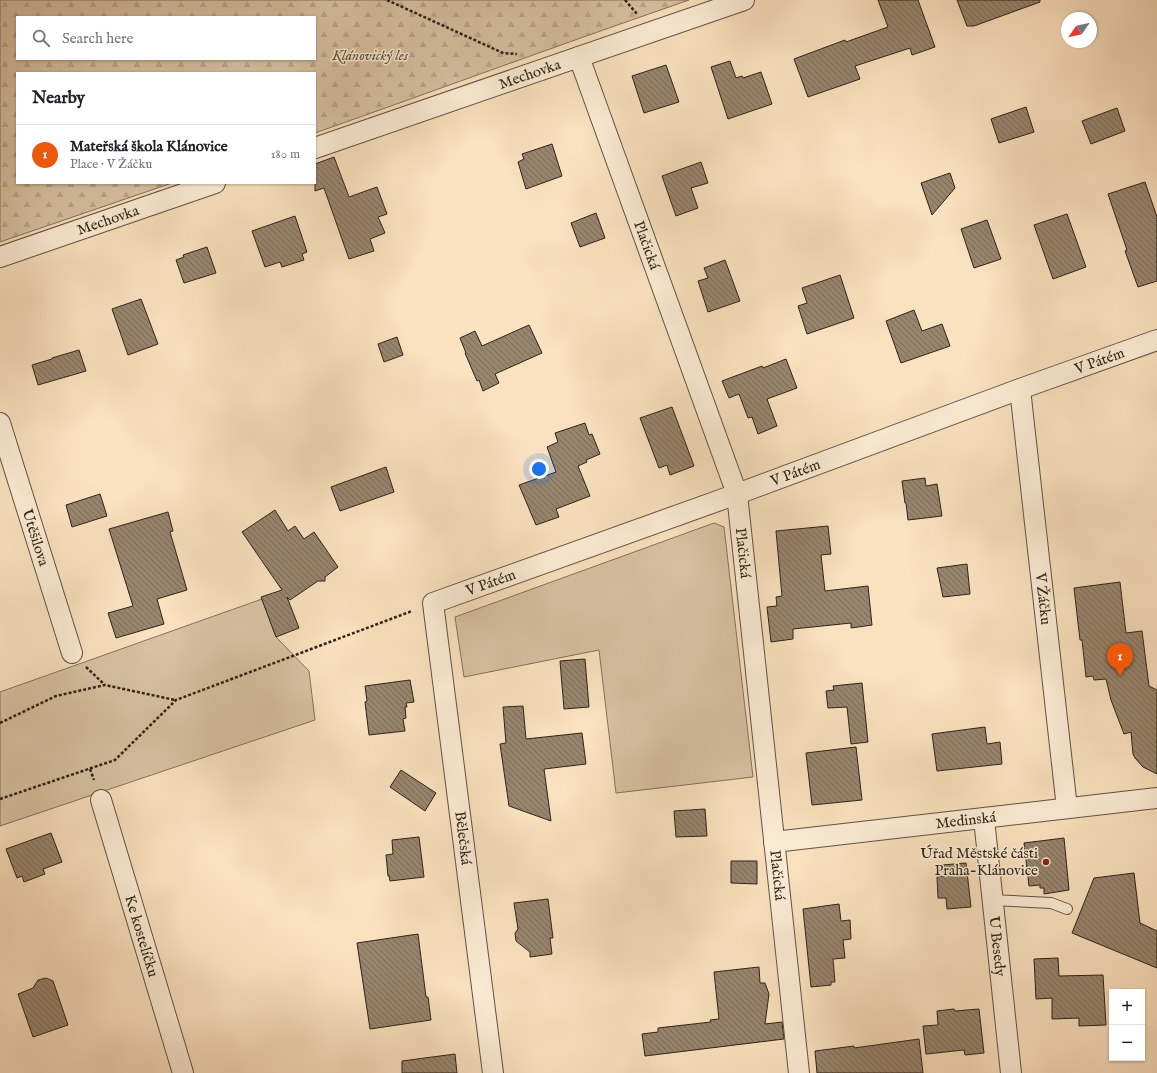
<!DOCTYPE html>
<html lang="en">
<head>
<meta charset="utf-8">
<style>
	:root { --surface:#fff; --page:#f2f2f2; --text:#202124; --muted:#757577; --line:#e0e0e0; --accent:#ea580c }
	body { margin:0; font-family:"IM FELL English",serif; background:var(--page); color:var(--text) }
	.controls { position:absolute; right:12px; bottom:12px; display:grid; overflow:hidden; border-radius:0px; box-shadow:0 1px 3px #0004 }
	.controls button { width:36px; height:36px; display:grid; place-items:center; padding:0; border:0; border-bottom:1px solid var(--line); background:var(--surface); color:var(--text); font:20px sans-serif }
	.compass { position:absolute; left:1061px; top:12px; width:36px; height:36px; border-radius:50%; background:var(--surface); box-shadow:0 1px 3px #0004; rotate:236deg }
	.you { position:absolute; left:539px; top:469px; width:14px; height:14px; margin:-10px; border:3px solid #fff; border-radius:50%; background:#1a73e8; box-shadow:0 0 0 6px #1a73e833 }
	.badge { display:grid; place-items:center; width:26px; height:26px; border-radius:50%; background:var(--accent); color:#fff; font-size:13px; font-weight:700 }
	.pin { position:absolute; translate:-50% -33px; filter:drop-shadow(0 1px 2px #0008) }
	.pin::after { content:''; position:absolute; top:21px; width:14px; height:12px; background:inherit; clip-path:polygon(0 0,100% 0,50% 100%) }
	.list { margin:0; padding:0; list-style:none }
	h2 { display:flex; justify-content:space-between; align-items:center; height:52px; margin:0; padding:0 16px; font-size:17px }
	h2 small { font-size:13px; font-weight:400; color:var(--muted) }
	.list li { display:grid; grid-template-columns:26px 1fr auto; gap:12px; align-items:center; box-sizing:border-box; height:60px; padding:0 16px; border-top:1px solid var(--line) }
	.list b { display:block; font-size:15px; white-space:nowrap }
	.list p { margin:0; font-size:13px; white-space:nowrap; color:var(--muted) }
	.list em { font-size:13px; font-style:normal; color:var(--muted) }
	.icon { flex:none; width:22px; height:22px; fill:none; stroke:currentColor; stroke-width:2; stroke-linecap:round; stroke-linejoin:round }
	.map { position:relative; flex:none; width:1157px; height:1073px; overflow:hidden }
	.search { position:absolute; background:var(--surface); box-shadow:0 1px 3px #0004; left:16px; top:16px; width:300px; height:44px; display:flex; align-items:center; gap:10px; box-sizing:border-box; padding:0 14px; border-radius:0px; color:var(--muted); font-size:15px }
	.panel { position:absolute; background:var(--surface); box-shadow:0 1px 3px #0004; left:16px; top:72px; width:300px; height:112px; border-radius:0px }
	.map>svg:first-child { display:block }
	.forest { fill:url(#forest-firs); stroke:#82725c; fill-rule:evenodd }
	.green { fill:#d7c1a2; stroke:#82725c }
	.building { fill:url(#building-back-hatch); stroke:#2e2217 }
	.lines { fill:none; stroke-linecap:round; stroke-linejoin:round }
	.lane-casing { stroke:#615241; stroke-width:12 }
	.street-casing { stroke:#615241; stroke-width:22 }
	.path { stroke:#2e2217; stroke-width:2.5; stroke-dasharray:3 2; stroke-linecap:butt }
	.lane { stroke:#fcecd5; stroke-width:10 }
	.street { stroke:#fcecd5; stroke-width:20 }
	.poi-dot { fill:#8f2418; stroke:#fcecd5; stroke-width:1.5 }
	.labels { text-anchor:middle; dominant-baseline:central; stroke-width:3; stroke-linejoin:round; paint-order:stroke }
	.park-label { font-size:15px; font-style:italic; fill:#584a3a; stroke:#fcecd5 }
	.street-label { font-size:15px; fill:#2e2217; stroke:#fcecd5 }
	.poi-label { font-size:15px; fill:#2e2217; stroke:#fcecd5; text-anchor:end }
</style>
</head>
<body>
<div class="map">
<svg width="1157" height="1073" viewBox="0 0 1157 1073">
	<defs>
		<pattern id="forest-firs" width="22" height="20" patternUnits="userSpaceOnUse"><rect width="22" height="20" fill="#d7c1a2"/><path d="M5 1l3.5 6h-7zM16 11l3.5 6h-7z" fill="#b9a68b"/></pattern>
		<pattern id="building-back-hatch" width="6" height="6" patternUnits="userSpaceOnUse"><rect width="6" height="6" fill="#98856e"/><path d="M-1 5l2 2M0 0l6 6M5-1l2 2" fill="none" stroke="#7c6c59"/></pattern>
	</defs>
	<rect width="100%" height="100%" fill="#fae1bf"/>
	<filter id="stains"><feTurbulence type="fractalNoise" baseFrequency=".005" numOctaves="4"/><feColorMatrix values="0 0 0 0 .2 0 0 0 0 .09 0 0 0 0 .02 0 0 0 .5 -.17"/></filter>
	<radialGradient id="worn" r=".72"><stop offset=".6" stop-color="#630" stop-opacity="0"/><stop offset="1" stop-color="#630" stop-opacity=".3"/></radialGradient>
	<path class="forest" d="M0,0H689C564,43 440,89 315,133V73H17V183H172L0,242ZM17,17H315V59H17Z"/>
	<path class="green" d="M714,523L724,527L753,777L616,793L599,650L464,677L455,617Z
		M262,599L276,637L309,671L315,720L0,826V692Z"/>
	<path class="building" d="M878,0H918L935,47L912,55L910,48L855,66L860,79L808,97L794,59L845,40L846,42L888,27Z
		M957,0H1040V2L974,26H967Z
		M730,61L736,78L742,76L743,78L761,72L772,104L728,119L711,67Z
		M666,65L679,102L644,113L632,76Z
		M1026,107L1034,132L999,143L991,119Z
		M1117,108L1125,131L1091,144L1082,121Z
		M552,144L562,176L526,189L518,162L524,159L522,154Z
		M334,157L349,197L377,187L387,214L378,217L385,233L370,239L374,251L349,259L324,188L315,191V164Z
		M701,162L708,183L691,188L698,208L676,216L662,176Z
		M950,173L955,188L932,215L921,183Z
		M1145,182L1157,217V281L1138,287L1125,251L1127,250L1108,194Z
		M596,213L605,238L580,247L571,223Z
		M1067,214L1086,267L1053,279L1034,225Z
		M295,216L307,252L302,254L304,260L282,267L280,262L265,267L252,231Z
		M987,220L1001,259L974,268L961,229Z
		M207,247L216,273L184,283L176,260L184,257L183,255Z
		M725,260L740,301L708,312L698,281L708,278L704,268Z
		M840,275L854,318L807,334L798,306L807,303L802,288Z
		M141,299L158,344L128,355L112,309Z
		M914,310L922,331L942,324L950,346L901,363L886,321Z
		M529,325L542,353L495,374L499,383L483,391L479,380L477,381L465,353H466L460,338L475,331L482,346Z
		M397,337L403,355L384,362L378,344Z
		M79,350L86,371L38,385L32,365L52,359V358Z
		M786,359L797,388L767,399L777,426L758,434L752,417L748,418L739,394L729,398L722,381L762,366L763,368Z
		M672,407L694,466L670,475L667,465L659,468L640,418Z
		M585,423L589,435L592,434L600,454L586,460L587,462L578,466L590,496L556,509L559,517L536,525L519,485L556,472L547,447L558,442L555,433Z
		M386,467L394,492L340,511L331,487Z
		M925,478L926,486L937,484L942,516L908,520L906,503H905L902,481Z
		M100,494L107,516L72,527L66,505Z
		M275,510L288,531L295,526L304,539L314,532L338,567L325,577V581H318L290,600L287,597L299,628L276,637L261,597L282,590L242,532Z
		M168,512L173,531L170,532L187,590L157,599L164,624L116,638L108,613L133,606L109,529Z
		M828,526L831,554L821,555L825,591L868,586L872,625L851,628V623L793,629V639L771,642L767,607L777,606L776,597L782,596L776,531Z
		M967,564L970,594L943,597L937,568Z
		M1120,582L1126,633L1142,631L1149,686L1157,690V774L1143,767L1135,758L1133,754L1131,732L1124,734L1111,700L1106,679L1094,680L1093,676L1086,677L1082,640H1080L1074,588Z
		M585,659L589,707L564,709L560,661Z
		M410,680L414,702L406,703L407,707H405L406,718L403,719L405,731L369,735L365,702L367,701L365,686Z
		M862,683L868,742L851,744L847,707L828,708L826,691L834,690L833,686Z
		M523,706L526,739L582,733L586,764L544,769L551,821L509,806L500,744L506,743L503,707Z
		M985,727L987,744L1000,742L1002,764L937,771L932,734Z
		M856,747L862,800L812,805L806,753Z
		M401,770L436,793L425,811L390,787Z
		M705,809L707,836L676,837L674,811Z
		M51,833L62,862L43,869L45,874L24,882L22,876L17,878L6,849Z
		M419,837L424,877L390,881L389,876H388L386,855L393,854L392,840Z
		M1064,838L1069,890L1044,894V888H1040V885L1029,886L1024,843Z
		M731,861H757V884L731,883Z
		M966,863L971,907L947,909L946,898H938L937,877L944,876L942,865Z
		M1134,873L1140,923L1157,931V968L1072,933L1094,878Z
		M548,899L553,938H550L552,954L530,957V952L516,941L515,933L518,929L514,903Z
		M839,904L841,921L850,920L851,939L843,940L845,958L833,959L835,982H831V985L811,987L803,909Z
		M418,934L426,997H428L431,1020L370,1029L357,943Z
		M1058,958L1059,976L1103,975L1106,1025L1079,1026V1018L1052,1019V998L1036,999L1034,959Z
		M759,967L760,983H765L769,994L765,1024L782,1022L784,1039L645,1056L642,1034L658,1032V1028L711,1022L710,1020L719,1019L714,972Z
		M46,978L53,981L68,1025L33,1037L18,994L33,988L38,980Z
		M954,1009L955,1011L979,1009L984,1053L965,1055L964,1050L926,1054L923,1026L938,1025L937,1011Z
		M919,1039L923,1073H817L815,1051L854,1046V1048Z
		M455,1054L457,1073H402V1061Z"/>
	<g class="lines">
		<defs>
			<path id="lane" d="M992,900L1051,903L1067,909"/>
			<g id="street">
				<path id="s1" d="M579,57L737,494L799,1073"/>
				<path id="s2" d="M315,148L744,0"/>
				<path id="s3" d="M0,257L215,183"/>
				<path id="s4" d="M1020,389L1067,808"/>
				<path id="s5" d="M0,423L72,653"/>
				<path id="s6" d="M101,800L183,1073"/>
				<path id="s7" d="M984,819L1011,1073"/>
				<path id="s8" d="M774,842L1157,798"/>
				<path id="s9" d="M493,1073L433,603L737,494L1020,389L1157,340"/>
			</g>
		</defs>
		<use href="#lane" class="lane-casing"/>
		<use href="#street" class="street-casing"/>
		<path class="path" d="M387,0L503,53L517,54
			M625,0L637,14
			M86,667L105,685
			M0,723L56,696L105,685L175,700
			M90,769L94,780
			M0,799L115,760L176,700L412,611"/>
		<use href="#lane" class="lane"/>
		<use href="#street" class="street"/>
	</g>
	<circle class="poi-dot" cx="1046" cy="862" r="4"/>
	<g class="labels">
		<g class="park-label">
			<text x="370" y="55">Klánovický les</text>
		</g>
		<g class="street-label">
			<text stroke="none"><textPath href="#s2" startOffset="227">Mechovka</textPath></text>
			<text stroke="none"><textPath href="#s3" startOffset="114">Mechovka</textPath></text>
			<text stroke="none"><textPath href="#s1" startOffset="200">Plačická</textPath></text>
			<text stroke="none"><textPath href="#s9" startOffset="1183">V Pátém</textPath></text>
			<text stroke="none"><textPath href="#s9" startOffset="859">V Pátém</textPath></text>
			<text stroke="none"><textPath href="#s5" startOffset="120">Utěšilova</textPath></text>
			<text stroke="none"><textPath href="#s1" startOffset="524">Plačická</textPath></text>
			<text stroke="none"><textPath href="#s9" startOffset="535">V Pátém</textPath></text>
			<text stroke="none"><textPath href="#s4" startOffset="211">V Žáčku</textPath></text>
			<text stroke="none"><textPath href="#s8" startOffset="193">Medinská</textPath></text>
			<text transform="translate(463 838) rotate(83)">Bělečská</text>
			<text stroke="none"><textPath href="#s1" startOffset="848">Plačická</textPath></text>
			<text stroke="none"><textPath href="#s6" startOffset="142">Ke kostelíčku</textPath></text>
			<text stroke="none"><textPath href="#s7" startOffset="128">U Besedy</textPath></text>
		</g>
		<g class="poi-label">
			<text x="1038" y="853">Úřad Městské části<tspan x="1038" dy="17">Praha-Klánovice</tspan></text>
		</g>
	</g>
	<rect width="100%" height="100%" filter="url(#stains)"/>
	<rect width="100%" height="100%" fill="url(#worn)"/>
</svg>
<div class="controls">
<button>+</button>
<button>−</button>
</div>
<svg class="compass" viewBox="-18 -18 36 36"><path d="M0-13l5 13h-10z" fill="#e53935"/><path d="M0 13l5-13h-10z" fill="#757577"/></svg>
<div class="you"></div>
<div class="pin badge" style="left:1120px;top:676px">1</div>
<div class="search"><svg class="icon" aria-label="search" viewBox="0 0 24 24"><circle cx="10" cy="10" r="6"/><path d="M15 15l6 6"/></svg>Search here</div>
<section class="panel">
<h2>Nearby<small></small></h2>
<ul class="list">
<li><span class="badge">1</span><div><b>Mateřská škola Klánovice</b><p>Place · V Žáčku</p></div><em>180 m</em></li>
</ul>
</section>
</div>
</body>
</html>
